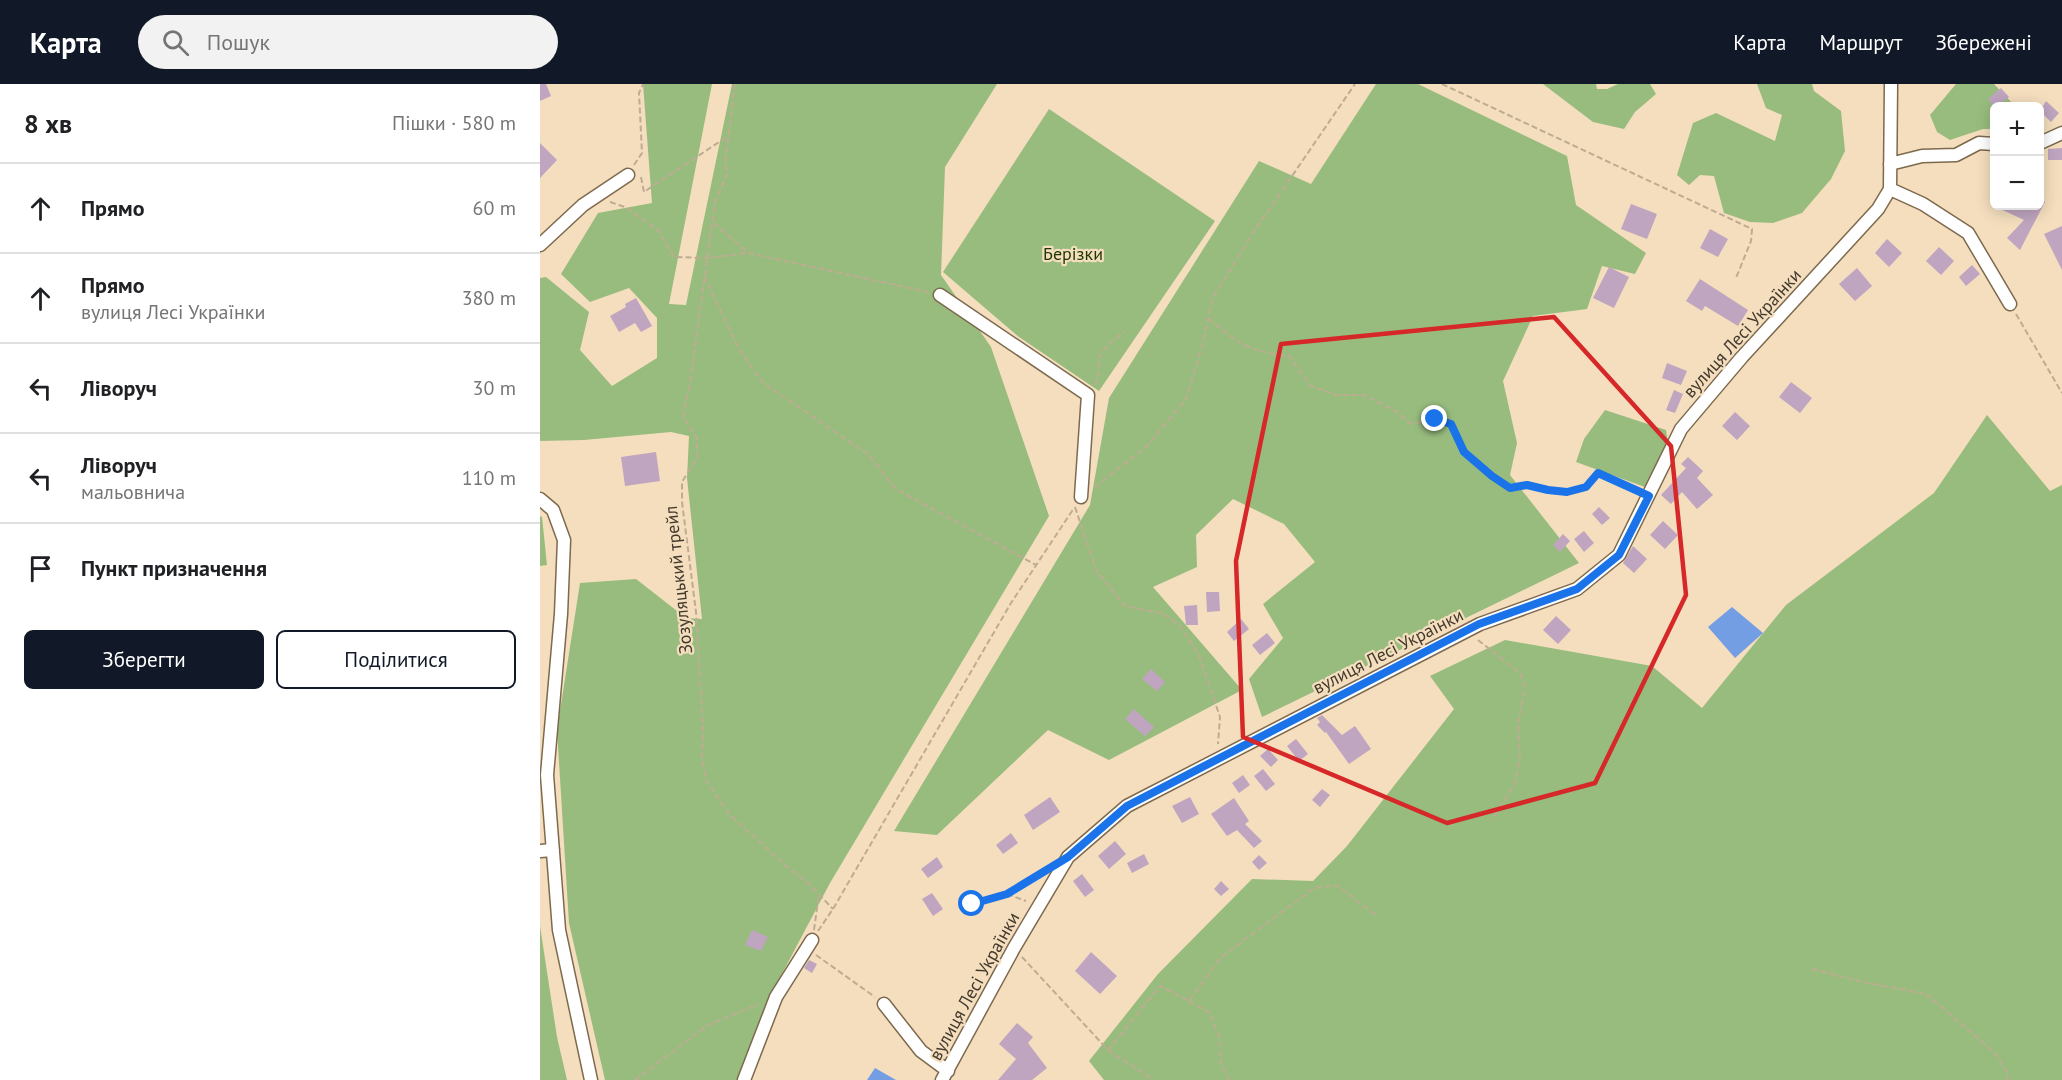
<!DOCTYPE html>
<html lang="uk">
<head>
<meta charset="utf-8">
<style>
	:root { --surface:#fff; --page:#f2f2f2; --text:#202124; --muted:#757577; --line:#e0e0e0; --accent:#111827 }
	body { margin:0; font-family:"PT Sans",sans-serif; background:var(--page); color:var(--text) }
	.controls { position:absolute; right:18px; top:18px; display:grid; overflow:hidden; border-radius:9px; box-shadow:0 3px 15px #0003 }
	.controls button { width:54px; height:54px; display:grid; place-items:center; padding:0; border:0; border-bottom:2px solid var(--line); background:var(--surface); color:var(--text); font:30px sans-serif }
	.stop { position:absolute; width:18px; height:18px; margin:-14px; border:4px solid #1a73e8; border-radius:50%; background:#fff }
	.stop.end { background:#1a73e8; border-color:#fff; box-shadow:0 2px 6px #0008 }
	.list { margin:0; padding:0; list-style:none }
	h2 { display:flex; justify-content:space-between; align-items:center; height:78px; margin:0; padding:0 24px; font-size:26px }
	h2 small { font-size:20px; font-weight:400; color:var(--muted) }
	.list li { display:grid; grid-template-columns:39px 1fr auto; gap:18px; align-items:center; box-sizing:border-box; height:90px; padding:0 24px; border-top:2px solid var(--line) }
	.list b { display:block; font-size:22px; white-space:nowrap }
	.list p { margin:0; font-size:20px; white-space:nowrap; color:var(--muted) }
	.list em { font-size:20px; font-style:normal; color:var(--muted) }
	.actions { display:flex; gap:12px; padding:18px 24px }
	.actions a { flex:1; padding:14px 0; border:2px solid var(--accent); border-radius:9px; text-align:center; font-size:21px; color:var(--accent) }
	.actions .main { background:var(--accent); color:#fff }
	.icon { flex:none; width:33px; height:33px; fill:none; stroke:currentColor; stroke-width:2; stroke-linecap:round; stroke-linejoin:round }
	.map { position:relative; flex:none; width:1522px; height:996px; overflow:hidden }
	header { display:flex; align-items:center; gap:36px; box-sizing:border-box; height:84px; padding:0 30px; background:var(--accent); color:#fff }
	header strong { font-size:28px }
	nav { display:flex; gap:33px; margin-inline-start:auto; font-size:21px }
	.search { width:420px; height:54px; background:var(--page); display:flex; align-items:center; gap:15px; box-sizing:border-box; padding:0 21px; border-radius:33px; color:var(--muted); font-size:22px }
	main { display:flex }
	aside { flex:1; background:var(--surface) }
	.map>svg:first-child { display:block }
	.green { fill:#98bc7e }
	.water { fill:#749ee3 }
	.building { fill:#bfa5c0 }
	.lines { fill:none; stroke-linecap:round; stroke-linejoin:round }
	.minor-casing { stroke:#7d694d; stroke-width:15 }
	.path { stroke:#beac92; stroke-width:2; stroke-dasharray:6 3; stroke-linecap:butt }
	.minor { stroke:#fff; stroke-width:12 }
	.route { stroke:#1a73e8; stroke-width:8 }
	.marked { fill:none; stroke:#d62828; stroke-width:4.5; stroke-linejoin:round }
	.labels { text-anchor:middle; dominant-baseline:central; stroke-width:4.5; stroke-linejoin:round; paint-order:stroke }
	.park-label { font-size:18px; fill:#1d3700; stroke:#f4debe }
	.street-label { font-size:18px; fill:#42392d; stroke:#f4debe }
</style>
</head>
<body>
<header>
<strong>Карта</strong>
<div class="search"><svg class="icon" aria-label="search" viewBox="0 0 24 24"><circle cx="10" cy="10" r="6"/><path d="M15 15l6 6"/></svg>Пошук</div>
<nav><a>Карта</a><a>Маршрут</a><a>Збережені</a></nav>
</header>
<main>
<aside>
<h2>8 хв<small>Пішки · 580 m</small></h2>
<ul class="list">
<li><svg class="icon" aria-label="ahead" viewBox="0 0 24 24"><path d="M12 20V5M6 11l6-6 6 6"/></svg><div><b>Прямо</b></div><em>60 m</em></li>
<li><svg class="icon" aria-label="ahead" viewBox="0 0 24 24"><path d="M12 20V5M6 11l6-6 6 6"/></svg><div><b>Прямо</b><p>вулиця Лесі Українки</p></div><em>380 m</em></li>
<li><svg class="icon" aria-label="left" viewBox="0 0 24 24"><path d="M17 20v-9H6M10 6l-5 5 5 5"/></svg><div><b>Ліворуч</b></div><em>30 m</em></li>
<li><svg class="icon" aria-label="left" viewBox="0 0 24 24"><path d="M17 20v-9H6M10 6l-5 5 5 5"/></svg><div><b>Ліворуч</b><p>мальовнича</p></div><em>110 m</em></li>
<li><svg class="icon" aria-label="arrive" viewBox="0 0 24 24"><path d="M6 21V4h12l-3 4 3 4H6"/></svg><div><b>Пункт призначення</b></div></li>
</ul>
<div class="actions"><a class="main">Зберегти</a><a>Поділитися</a></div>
</aside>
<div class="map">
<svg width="1522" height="996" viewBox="0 0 1522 996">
	<rect width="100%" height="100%" fill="#f4debe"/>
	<path class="green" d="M103,0H172L129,220L146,221L192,0H457L405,83L401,191L451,263L509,432L290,799L235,903L199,996H65L29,839L17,646L40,499L96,495L146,534L162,535L147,394L149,352L131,348L44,356L0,357V194L6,193L49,228L40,266L72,302L117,274V234L89,204L50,218L21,190L58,129L112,119Z
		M836,0H878L1027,72L1036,121L1106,169L1095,190L1062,182L1047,225L993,232L963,297L977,359L970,391L1039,479L722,633L709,595L743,554L723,520L775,478L744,440L693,415L656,451L657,483L613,503L702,606L569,676L508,646L397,751L354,747L550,421L569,314L719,77L771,100Z
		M1003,0H1056L1057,5H1067L1078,0H1110L1116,10L1095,28L1084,45L1053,38Z
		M1217,0H1272L1274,7L1301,27L1305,67L1291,95L1262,129L1233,139L1210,138L1184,129L1174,92L1160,91L1149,101L1137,91L1153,39L1176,29L1235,57L1242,31L1226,24Z
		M1416,0H1454L1475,22H1454V45H1443L1410,56L1397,48L1390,31Z
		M509,25L675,137L559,307L479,253L403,188Z
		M1065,326L1126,346L1128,359L1105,403L1036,378L1044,355Z
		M1447,331L1510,407L1522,401V996H564L549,977L618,890L712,795L773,797L807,762L914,625L890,592L965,556L1112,582L1162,624L1246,521L1394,409Z
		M0,432L2,433L7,481L0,482Z
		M0,842L17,953L27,996H0Z"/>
	<path class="water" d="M1192,523L1223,549L1195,574L1168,543Z
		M335,984L356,996H327Z"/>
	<path class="building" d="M0,0H6L11,12L0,17Z
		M1461,4L1469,13L1455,23L1448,15Z
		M1506,17L1519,29L1511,38L1500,27Z
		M0,59L17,76L0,94Z
		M1522,64V76H1508V65Z
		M1503,116L1505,118L1480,166L1467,154L1484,136L1454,122H1500Z
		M1091,120L1117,130L1107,155L1081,145Z
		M1522,142V186L1504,150Z
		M1170,145L1188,155L1178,173L1160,164Z
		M1347,155L1362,169L1349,183L1335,169Z
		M1399,163L1414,177L1401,191L1386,177Z
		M1432,181L1440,190L1426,202L1419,193Z
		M1069,183L1089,193L1074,224L1053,214Z
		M1317,184L1332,202L1315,217L1299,200Z
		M1160,195L1208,226L1198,242L1165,222L1162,227L1146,217Z
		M96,214L112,242L101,248L95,239L79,248L70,232L86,223L85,220Z
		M1127,279L1147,287L1141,301L1122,294Z
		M1251,298L1272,314L1260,329L1239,313Z
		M1134,306L1143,310L1135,329L1126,326Z
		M1195,328L1210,342L1197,356L1182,342Z
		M116,368L120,397L85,402L81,373Z
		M1148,373L1163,387L1157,394L1173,411L1157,425L1142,408L1131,420L1121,411L1146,384L1141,380Z
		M1059,423L1070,434L1062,441L1052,430Z
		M1123,437L1138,451L1125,465L1110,451Z
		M1044,447L1054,459L1044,468L1034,455Z
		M1023,450L1030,457L1020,468L1013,461Z
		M1093,462L1107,475L1094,489L1083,479Z
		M666,508H679L680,527L667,528Z
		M657,521L658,541H646L644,522Z
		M1016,532L1031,546L1018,560L1003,546Z
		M701,535L709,545L694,557L687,548Z
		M727,549L735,559L720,571L712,561Z
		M611,585L625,598L617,607L602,595Z
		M594,625L614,643L605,652L585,635Z
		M782,631L802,651L815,642L831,665L809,680L786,648L785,649L777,641L780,638L777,634Z
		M756,655L768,670L759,677L747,662Z
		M728,665L738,676L731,683L720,672Z
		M723,685L735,700L726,707L714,692Z
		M703,691L710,701L699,709L692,699Z
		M782,705L790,711L780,723L772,716Z
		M510,713L520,728L493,746L484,731Z
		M650,713L659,730L642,739L632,722Z
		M694,714L709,737L705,740L722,757L714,764L697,746L687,752L671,730Z
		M471,749L478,759L463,770L456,761Z
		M575,757L586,770L569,785L558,772Z
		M604,770L609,780L592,789L587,779Z
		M719,771L727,779L719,786L712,778Z
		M397,773L403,783L388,794L381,785Z
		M542,790L554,806L545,813L533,797Z
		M681,797L689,805L681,812L674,805Z
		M392,809L403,825L393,832L382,815Z
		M212,846L228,853L221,867L205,861Z
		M551,868L577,892L560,910L535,887Z
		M269,876L277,880L272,889L264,884Z
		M477,939L493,953L488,959L507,984L492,996H458L476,975L459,960Z"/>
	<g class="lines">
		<defs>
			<path id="minor" d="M1500,59L1522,49
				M1350,80L1382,72L1416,71L1439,59L1454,60
				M1350,105L1383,120L1428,149L1470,220
				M1350,105L1351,0
				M0,161L43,121L88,91
				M400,211L548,311L541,413
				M0,415L13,426L24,456L21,530L7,691L19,846L51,996
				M0,767L13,766
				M344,920L381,967L408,987
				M204,996L236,913L272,856
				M402,996L474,864L528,773L587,722L940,540L1037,505L1079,471L1141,345L1202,273L1338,125L1350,105"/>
		</defs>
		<use href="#minor" class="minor-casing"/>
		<path class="path" d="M195,0L185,79L187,91L175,117L150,299L143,333L157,354V374L142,398V418L156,528L163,645L162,672L166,696L190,731L246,782L266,797L293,825
			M902,0L1212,145L1211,157L1196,194
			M94,81L102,69L99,9L103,0
			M101,93L104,108L188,52
			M70,118L85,123L118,146L134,173L166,174L208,169L388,208
			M174,139L208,169
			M164,192L198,263L222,298L329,371L356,405L496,481
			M1476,230L1522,309
			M668,234C699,260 707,267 749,272L771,302L796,311H824L856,327L871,340L895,335L911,340L924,368L952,392L970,404L987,401L1008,407L1027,408L1046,403L1058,389L1098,407
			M555,301C561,292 557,282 560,272C564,262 577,253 585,247
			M555,403L606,363L646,315L663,259L672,215L713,149L815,0
			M535,423L556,486L585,522L624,530L640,542L659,571L680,633L678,660
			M938,556L980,589L985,602L978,641L980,672L975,699L952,736
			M467,810L486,817
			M432,820L467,810L505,786
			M274,846L279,810
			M278,847L293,825L471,519L534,424
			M276,871L335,913
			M482,873L568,966L620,902L649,917L680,874L774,804L796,801L837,832
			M1272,885L1323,898L1386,910L1454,968L1467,988L1468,996
			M649,917L669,928L679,952L681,980L689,996
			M568,966C583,977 598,984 612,996
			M95,996L168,941L219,920"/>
		<use href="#minor" class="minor"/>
	</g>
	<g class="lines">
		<path class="route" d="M432,820L467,810L528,773L587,722L939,540L1037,505L1079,471L1109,412L1058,389L1046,403L1027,408L1008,406L987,401L970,404L952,392L924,368L911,340L895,335"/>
	</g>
	<path class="marked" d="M1014,233L1131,362L1146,511L1055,699L907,739L703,653L696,477L741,260Z"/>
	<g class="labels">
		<g class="park-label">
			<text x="533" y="169">Берізки</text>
		</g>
		<g class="street-label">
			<text transform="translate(1202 249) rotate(-48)">вулиця Лесі Українки</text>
			<text transform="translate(138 496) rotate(-96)">Зозуляцький трейл</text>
			<text transform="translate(848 567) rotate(-27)">вулиця Лесі Українки</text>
			<text transform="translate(434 902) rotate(-61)">вулиця Лесі Українки</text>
		</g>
	</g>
</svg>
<div class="controls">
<button>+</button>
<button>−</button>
</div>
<div class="stop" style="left:432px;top:820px"></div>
<div class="stop end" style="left:895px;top:335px"></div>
</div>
</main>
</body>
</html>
